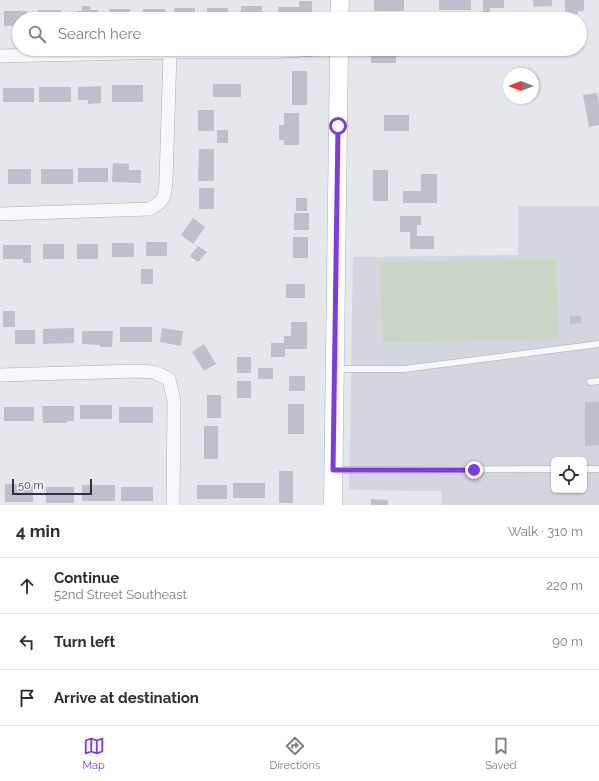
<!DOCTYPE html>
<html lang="en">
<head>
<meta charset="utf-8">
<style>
	:root { --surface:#fff; --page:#f2f2f3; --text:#2b2b33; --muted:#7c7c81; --line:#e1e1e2; --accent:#7c3aed }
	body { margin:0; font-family:Raleway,sans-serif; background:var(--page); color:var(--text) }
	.controls { position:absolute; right:12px; bottom:12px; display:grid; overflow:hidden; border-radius:6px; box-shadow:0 1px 3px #0004 }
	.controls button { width:36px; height:36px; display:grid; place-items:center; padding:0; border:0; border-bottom:1px solid var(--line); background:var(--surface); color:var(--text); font:20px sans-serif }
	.compass { position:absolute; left:503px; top:68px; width:36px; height:36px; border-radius:50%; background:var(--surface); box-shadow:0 1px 3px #0004; rotate:270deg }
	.scale { position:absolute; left:12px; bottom:10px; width:80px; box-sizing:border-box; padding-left:4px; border:2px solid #2b3445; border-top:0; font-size:11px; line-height:14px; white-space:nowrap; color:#2b3445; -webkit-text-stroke:3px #f4f6f9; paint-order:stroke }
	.stop { position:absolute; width:12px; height:12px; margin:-9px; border:3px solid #7c3aed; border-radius:50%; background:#fff }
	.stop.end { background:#7c3aed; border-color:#fff; box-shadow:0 1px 4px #0008 }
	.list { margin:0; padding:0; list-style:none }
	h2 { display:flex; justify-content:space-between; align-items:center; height:52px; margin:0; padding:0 16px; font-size:17px }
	h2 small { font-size:13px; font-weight:400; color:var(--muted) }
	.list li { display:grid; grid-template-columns:26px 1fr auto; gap:12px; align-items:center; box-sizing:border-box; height:56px; padding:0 16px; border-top:1px solid var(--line) }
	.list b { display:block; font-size:15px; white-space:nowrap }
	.list p { margin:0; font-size:13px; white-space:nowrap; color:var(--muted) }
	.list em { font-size:13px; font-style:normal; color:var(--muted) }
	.icon { flex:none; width:22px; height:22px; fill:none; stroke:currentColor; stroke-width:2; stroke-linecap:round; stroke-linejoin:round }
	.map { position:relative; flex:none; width:599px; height:505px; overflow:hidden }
	.search { position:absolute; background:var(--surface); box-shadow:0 1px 3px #0004; left:12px; right:12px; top:12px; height:44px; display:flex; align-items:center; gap:10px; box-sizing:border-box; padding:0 14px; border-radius:22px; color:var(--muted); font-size:15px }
	.sheet { height:220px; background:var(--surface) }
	nav { display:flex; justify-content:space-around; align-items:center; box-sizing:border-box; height:56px; border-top:1px solid var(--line); background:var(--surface); font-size:11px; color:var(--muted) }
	nav a { display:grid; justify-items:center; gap:2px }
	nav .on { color:var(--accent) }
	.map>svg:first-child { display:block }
	.built { fill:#d2d6de; fill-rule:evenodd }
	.green { fill:#c9d6c5 }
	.building { fill:#bbc0ca }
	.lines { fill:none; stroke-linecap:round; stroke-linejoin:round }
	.service-casing { stroke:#a9aeb7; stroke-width:7 }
	.minor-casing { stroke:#a9aeb7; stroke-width:14 }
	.secondary-casing { stroke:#a9aeb7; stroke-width:19 }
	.service { stroke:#f7f8fa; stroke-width:6 }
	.minor { stroke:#f7f8fa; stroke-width:13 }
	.secondary { stroke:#fff; stroke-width:18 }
	.route { stroke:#7c3aed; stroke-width:5 }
</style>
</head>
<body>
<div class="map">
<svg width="599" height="505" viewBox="0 0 599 505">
	<rect width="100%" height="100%" fill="#e4e7ec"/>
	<path class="built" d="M518,206H599V505H442V491L349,490L353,257L518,255ZM554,460H584V490H554Z"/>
	<path class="green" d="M556,260L558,339L382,342L380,262Z"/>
	<path class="building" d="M374,0H404V11H374Z
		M439,0H471V10H439Z
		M483,0H504V8H490V19H476V15H483Z
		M533,0H552V6L534,7Z
		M565,0H584V11H578V14L565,15Z
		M299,1H312V19H278V7H299Z
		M82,6H90V10H98V19H77V11H82Z
		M241,6H262V19H241Z
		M174,8H195V19H174Z
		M207,8H228V19H207Z
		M109,9H130V19H109Z
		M143,9H165V19H143Z
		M38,10H61V19H38Z
		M4,11H27V19H19V26H4Z
		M371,49H396V63H371Z
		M292,71H307V105H292Z
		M213,84H241V97H213Z
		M112,85H143V102H112Z
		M101,86V103L88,104V100H78V87Z
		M39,87H71V102H39Z
		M3,88H34V102H3Z
		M597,93L599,102V125L589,127L583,95Z
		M198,110H214V131H198Z
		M284,113H299V145H284V140H279V125H284Z
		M384,115H409V131H384Z
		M217,130H228V143H217Z
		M199,149H214V181H198Z
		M113,163L129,164V170H141V183L112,182Z
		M78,168H108V182H78Z
		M8,169H31V184H8Z
		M41,169H73V184H41Z
		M373,170H388V201H373Z
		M421,174H437V203H403V191H421Z
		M199,188H214V209H199Z
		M296,198H307V211H296Z
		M294,213H309V230H294Z
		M400,216H421V225H417V236H434V249H410V232H400Z
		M193,218L205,227L193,244L181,235Z
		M293,237H308V258H293Z
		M146,242H167V256H146Z
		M112,243H134V257H112Z
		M43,244H64V259H43Z
		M77,244H98V259H77Z
		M3,245H31V263H23V259H3Z
		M198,246L207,252L198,262L190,256Z
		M141,269H153V284H141Z
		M286,284H305V298H286Z
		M3,311H15V327H3Z
		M570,316H581V323L570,324Z
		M291,322H307V349H285V357H271V343H284V336H291Z
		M120,327H152V342H120Z
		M74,328V343L43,344V329Z
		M162,328L183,331L181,346L160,342Z
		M15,330H35V344H15Z
		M82,331H113L112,347H100V345L82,344Z
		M204,344L216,364L204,371L192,352Z
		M237,357H251V373H237Z
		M258,368H273V379H258Z
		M289,376H305V391H289Z
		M237,381H251V398H237Z
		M207,395H221V418H207Z
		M585,402H599V445L585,446Z
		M288,404H304V434H288Z
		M80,405H112V419H80Z
		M42,406H74V421H67V423H43Z
		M4,407H34V421H4Z
		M119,407H153V423H119Z
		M204,426H218V459H204Z
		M279,471H293V503H279Z
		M233,483H265V498H233Z
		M5,484H33V502H5Z
		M82,485H115V501H82Z
		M197,485H227V499H197Z
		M46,487H74V503H46Z
		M121,487H153V501H121Z
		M371,499L388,500V505H371Z"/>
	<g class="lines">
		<defs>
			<path id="service" d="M336,369H404L599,344
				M590,382L599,381
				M584,469H599
				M335,470L554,469"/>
			<path id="minor" d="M0,56L170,52H270L316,49
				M0,214L149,209C164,202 165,197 166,181L170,52
				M0,375L137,371L154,372L169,379L174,401L173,505"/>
			<path id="secondary" d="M339,19L340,0
				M333,505L339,49"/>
		</defs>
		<use href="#service" class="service-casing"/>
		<use href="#minor" class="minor-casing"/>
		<use href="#secondary" class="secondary-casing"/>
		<use href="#service" class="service"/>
		<use href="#minor" class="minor"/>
		<use href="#secondary" class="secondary"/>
	</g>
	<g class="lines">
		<path class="route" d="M338,126L333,470H474"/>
	</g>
</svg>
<div class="controls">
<button><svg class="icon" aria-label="locate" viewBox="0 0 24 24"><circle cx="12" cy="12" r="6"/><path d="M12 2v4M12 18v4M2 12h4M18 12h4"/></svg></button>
</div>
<svg class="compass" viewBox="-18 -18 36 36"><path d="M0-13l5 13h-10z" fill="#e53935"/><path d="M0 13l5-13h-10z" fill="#7c7c81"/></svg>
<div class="scale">50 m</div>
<div class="stop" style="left:338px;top:126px"></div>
<div class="stop end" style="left:474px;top:470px"></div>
<div class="search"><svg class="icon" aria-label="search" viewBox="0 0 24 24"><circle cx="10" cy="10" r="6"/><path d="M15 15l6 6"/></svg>Search here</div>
</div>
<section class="sheet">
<h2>4 min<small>Walk · 310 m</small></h2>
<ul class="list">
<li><svg class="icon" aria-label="ahead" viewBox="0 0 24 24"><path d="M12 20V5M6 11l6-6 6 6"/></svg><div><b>Continue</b><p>52nd Street Southeast</p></div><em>220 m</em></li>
<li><svg class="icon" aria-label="left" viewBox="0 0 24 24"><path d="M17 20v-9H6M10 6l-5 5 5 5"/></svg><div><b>Turn left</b></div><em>90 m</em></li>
<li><svg class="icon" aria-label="arrive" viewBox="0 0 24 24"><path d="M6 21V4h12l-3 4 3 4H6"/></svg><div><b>Arrive at destination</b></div></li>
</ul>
</section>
<nav>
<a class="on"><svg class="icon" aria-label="map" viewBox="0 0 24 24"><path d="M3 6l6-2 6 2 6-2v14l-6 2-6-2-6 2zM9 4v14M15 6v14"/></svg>Map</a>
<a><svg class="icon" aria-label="directions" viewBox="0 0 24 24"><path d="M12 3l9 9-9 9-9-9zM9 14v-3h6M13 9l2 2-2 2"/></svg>Directions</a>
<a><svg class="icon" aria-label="saved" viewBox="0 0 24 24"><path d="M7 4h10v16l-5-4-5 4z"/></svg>Saved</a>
</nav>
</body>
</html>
